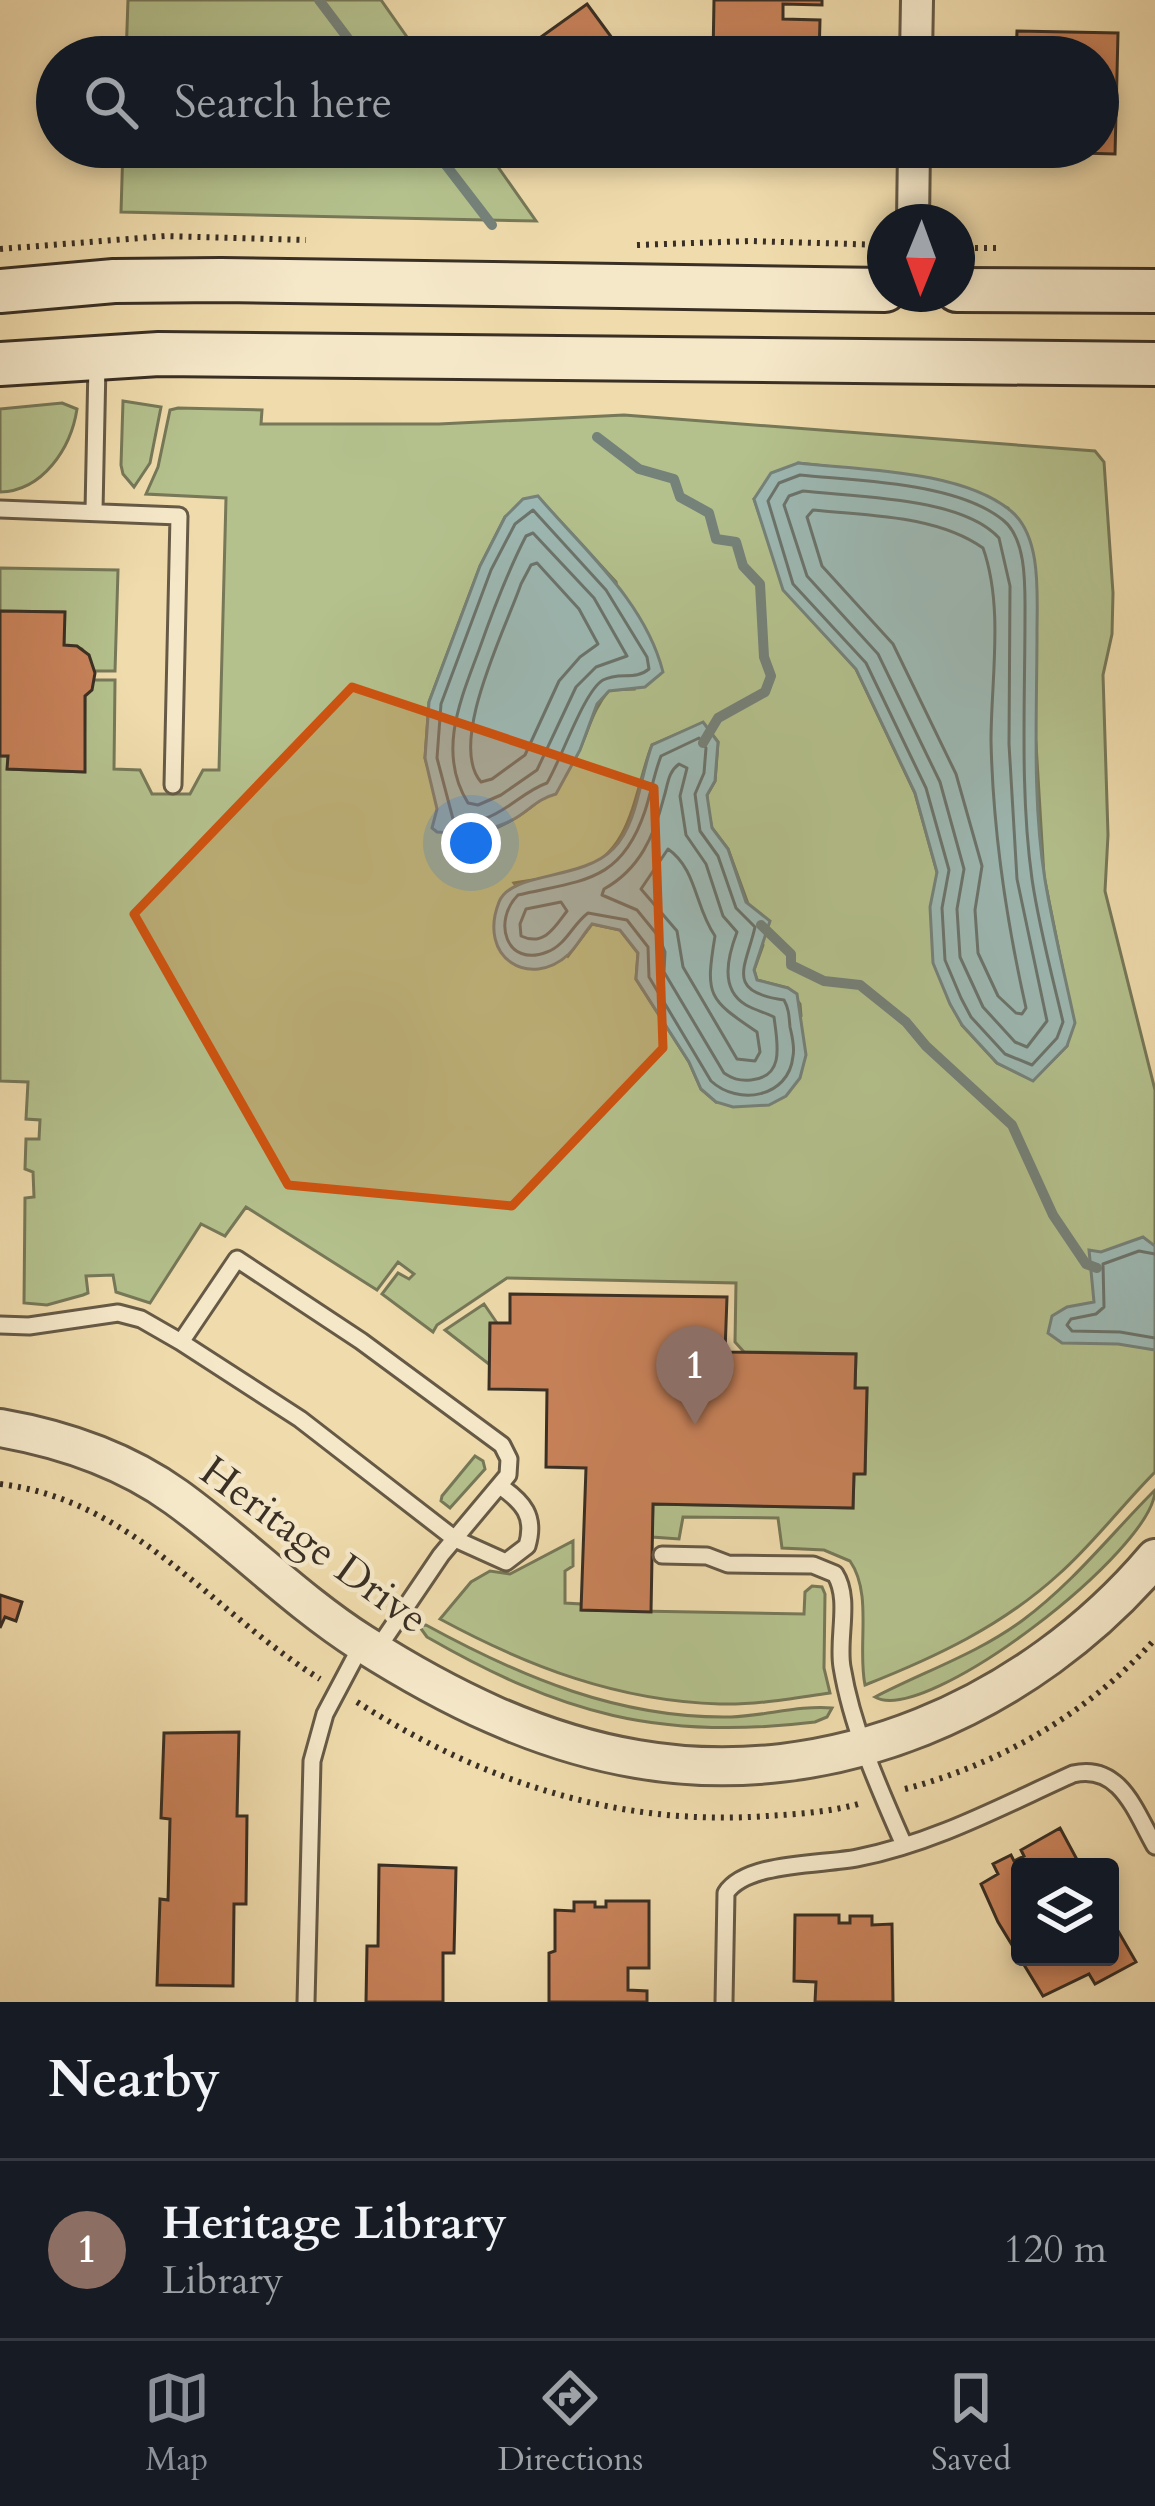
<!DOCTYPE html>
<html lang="en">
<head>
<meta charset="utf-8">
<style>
	:root { --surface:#171b24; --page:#242831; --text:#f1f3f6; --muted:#9ea1a6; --line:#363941; --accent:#8c9099 }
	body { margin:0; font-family:Cardo,serif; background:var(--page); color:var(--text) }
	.controls { position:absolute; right:36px; bottom:36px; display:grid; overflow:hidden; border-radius:12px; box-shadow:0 6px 18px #0003 }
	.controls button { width:108px; height:108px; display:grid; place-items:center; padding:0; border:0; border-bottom:3px solid var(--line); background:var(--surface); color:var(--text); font:60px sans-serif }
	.compass { position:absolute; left:867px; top:204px; width:108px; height:108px; border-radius:50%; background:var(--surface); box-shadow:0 6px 18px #0003; rotate:181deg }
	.you { position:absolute; left:471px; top:843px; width:42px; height:42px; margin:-30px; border:9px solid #fff; border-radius:50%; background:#1a73e8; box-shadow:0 0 0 18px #1a73e833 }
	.badge { display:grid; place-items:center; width:78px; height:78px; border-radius:50%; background:var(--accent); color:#fff; font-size:39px; font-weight:700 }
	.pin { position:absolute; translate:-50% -99px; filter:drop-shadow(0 3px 6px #0008) }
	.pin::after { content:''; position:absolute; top:63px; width:42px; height:36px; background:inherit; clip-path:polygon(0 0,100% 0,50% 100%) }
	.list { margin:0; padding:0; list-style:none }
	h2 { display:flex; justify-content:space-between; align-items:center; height:156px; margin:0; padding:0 48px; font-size:51px }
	h2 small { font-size:39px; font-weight:400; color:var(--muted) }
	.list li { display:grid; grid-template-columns:78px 1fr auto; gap:36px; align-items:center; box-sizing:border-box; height:180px; padding:0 48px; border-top:3px solid var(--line) }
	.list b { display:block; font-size:45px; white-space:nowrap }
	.list p { margin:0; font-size:39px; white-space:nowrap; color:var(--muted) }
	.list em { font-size:39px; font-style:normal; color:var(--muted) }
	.icon { flex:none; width:66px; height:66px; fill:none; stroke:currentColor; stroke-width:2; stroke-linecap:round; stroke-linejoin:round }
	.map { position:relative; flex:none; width:1155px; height:2002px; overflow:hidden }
	.search { position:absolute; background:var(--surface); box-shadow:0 6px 18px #0003; left:36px; right:36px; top:36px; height:132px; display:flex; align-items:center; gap:30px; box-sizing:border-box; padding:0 42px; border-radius:66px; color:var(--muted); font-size:45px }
	.sheet { height:336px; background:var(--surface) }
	nav { display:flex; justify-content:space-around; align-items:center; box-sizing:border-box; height:168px; border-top:3px solid var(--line); background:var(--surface); font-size:33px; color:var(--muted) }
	nav a { display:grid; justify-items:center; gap:6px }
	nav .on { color:var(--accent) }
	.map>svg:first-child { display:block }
	.green { fill:#b4c18d; stroke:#767858; stroke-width:3; fill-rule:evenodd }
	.water { fill:#9db9b4; stroke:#75827a; stroke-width:3 }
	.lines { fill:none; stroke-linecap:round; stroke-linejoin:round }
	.shore { stroke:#6b746c; stroke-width:3 }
	.stream { stroke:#75827a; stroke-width:10 }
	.building { fill:#c8825a; stroke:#392f24; stroke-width:3 }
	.service-casing { stroke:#665a46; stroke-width:21 }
	.minor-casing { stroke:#665a46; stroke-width:36 }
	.tertiary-casing { stroke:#665a46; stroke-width:42 }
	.secondary-casing { stroke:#392f24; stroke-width:48 }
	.path { stroke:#392f24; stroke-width:6; stroke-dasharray:3 6; stroke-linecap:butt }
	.service { stroke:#f5e8c9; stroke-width:15 }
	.minor { stroke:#f5e8c9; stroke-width:30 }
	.tertiary { stroke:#f5e8c9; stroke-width:36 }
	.secondary { stroke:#f5e8c9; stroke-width:42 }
	.marked { fill:#ce5310; fill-opacity:0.2; stroke:#ce5310; stroke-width:9; stroke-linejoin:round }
	.labels { text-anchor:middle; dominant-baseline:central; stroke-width:9; stroke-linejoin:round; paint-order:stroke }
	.street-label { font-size:42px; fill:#392f24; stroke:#f5e8c9 }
</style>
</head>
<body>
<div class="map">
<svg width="1155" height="2002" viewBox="0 0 1155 2002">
	<rect width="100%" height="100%" fill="#efdbac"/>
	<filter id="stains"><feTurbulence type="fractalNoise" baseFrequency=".00167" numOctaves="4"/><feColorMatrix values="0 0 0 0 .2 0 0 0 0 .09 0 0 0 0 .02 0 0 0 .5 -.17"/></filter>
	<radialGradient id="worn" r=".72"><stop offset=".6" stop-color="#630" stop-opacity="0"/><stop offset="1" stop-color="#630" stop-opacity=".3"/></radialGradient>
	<path class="green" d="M128,0H381L421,57H126Z
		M123,147H484L536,221L121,212Z
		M123,401L161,407L150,463L134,487L123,474L121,465Z
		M62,403L77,409C71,448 43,491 0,492V409Z
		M178,408L262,410L261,424H439L624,415L1095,451L1104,462L1113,593L1112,634L1103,675L1108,835L1105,891L1155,1090V1472C1122,1505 1094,1543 1059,1574C1002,1626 936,1657 865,1685C857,1647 873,1594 850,1561L824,1550L782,1548L778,1518L683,1517L679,1539L652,1537L653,1504L853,1508L854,1474L865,1473L867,1389L855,1388L856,1354L744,1352L735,1342L736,1283L507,1278L437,1325L433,1332L382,1294L398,1273L409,1279L414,1274L398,1262L377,1290L246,1207L225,1236L201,1224L150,1303L116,1292L113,1275L86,1276L88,1293L83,1295L47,1305L24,1303L25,1198L34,1197L33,1172L25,1169L26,1139H39L40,1120L26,1119L28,1082L0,1081V756H8V769L84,772L85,696L94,680H115L114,769L140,770L152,794H190L203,770H219L226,498L146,494L158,467L170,410ZM798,463C873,472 940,475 1008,508L1036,744L1044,876L1063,971L1067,1046L1033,1080L997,1063L962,1025L937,872L915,793L856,669L808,616L770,546L754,499ZM538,497L616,582L634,689L609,690C593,709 589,729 579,751C564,784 520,822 485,832C474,835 460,830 447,833L425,758L429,702L480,566L505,517ZM703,723L718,742L715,781L707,795L708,811L712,828L728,849L763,945L754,970L757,980L788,988L800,1004L801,1016L716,1102L701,1089L689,1062L636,979L638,953L620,930L592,924L568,956L514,883C535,879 559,878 580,871C633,852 634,791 652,745Z
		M0,568L118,570L115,671H94L82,649L64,645V612L0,611Z
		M484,1304L497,1323L490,1324V1365L445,1330Z
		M475,1456L483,1461L485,1469L450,1508L441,1501L442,1496Z
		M1155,1490C1155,1549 925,1727 875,1697C925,1671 977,1654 1023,1620C1074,1582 1111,1534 1155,1490Z
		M573,1541V1566L565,1571V1603L581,1604L582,1610L804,1614L805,1592L812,1586L822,1587L825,1594L824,1668L830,1693C794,1698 757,1705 720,1704C618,1701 529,1667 440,1619L471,1582L490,1571L510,1574Z
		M426,1625C521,1677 620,1719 731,1717C764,1716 800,1705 832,1708L827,1717L815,1722C660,1741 561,1714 427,1637L419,1626Z"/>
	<path class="water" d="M798,463C860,470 962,470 1011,511C1042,537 1037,595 1037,632C1037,714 1032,799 1045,880C1053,928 1065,976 1075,1023L1067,1046L1033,1081L997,1063L962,1025L950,1004L933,963L930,907L937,872L915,793L856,669L783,590L754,499L771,473Z
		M538,496C584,550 645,601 663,672L645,687L609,691L597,704L580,750L556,794C537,799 530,810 514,819C490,832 464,834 437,832L432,828L437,809L425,758L429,702L480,566L505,517L523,499Z
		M703,722L718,742L715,781L707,795L712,828L728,849L746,902L770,921L754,970L757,980L788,988L797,994L806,1055L800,1078L786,1096L769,1105L733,1107L716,1102L701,1089L689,1062L636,979L638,953L620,930L592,924C584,933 577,946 569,954C530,990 477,958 499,902C511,871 582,881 613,849C638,824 640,776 652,745Z
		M1143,1237L1155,1246V1350L1118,1344L1062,1343L1048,1333L1052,1316L1067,1307L1094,1302L1089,1250L1101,1252Z"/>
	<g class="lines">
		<path class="shore" d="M800,475C858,481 956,482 1003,520C1027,539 1025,587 1025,615C1025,702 1020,793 1032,879C1039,927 1052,975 1063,1022L1057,1038L1032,1065L1005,1054L971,1017L961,998L945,960L942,908L949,870L926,788L866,663L793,584L768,501L779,483Z
			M803,491C856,497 962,497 999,538L1010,586L1009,744L1017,879L1047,1021L1027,1047L1015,1042L983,1007L960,957L957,909L964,869L940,782L878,654L807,576L784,505L789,496Z
			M533,510L606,590L647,657L649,669C635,681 619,671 603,680C584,691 561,760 547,783C524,791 508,811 484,819C475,821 463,818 453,819L437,758L441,704L491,570L515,524Z
			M813,510C869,516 936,515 983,548C1004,607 991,680 991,741C993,832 1006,919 1026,1008L1022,1014L1016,1013L998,996L978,953L975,910L982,866L956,774L893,644L822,566L807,517Z
			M533,533L594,598L627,656L596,667L576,687L537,770L501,795L478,805L468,803C437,753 460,701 479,650C493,610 507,573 526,536Z
			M537,563L579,609L598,644L580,657L559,681L525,755L492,779L481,782C447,743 506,628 521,584L531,565Z
			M699,738L706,748L704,773L695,794L700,831L718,856L736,908L755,927C746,967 724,992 784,1000C789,1009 789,1016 790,1027C792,1036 795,1047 793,1056C789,1098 738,1106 711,1081L649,977L648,947L627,920L588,913C572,925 566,945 547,952C506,968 492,921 518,895C582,880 621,883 645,811C651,793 654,774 661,756Z
			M679,764L687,768L680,796L686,835L706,864L723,916L737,932C728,956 719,989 746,1005C755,1010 766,1013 774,1017C777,1042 786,1077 751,1080C739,1081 733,1079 724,1073L664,972L665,952L659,937L637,910L602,895L604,889C640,869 654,836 664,797C668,784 668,772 679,764Z
			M668,849C697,869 695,908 715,936C705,996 708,999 757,1032L760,1052L755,1061L737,1059L683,967L677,931L641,889Z
			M561,902L567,911C555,927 544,947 521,936L520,924L526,909Z
			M1155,1254L1139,1251L1103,1264L1104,1307L1096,1314L1071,1319L1067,1325L1072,1331L1120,1332L1155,1338"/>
		<path class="stream" d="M319,0L362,57
			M432,147L492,225
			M597,437L639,469L674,479L680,497L709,513L716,539L736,542L743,566L760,584L764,657L771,676L765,692L718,718L703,743
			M761,925L791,954V965L824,981L860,985L906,1022L926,1046L1012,1125L1053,1215L1086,1264L1097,1268"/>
	</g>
	<path class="building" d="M714,0H822V5L783,4V19L820,20L819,57H713Z
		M587,4L626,57H513Z
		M1017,31L1118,33L1115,154L1011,151V147H1098V57H1016Z
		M0,611L65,612L64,645L77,646L89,655L95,673L92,690L85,696V772L7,769L8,756H0Z
		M510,1294L727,1297L725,1352L856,1354L855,1388H867L865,1474H854L853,1508L653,1504L651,1612L581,1610L586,1468L546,1467L547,1390L489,1389L490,1323H510Z
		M0,1595L22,1602L16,1621L5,1617L0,1628Z
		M239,1732L237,1816H247L246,1904H234L233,1986L157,1985L160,1899L168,1900L170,1819L161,1818L164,1733Z
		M1060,1828L1081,1867H1020V1957H1110V1917L1136,1962L1095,1984L1089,1974L1043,1996L998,1922L981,1884L998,1874L993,1864L1011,1855L1014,1861L1024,1856L1021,1850Z
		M379,1865L456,1868L454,1953H443V2002H366L367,1946H378Z
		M606,1901H649V1968H628V1990L647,1991V2002H549V1953L555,1951V1910L574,1911V1902H595V1907H606Z
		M795,1915H839V1923H850V1916H872V1925L892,1924L893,2002H815L816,1982L794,1981Z"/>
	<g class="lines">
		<defs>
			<path id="service" d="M0,509L179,516L173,785
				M94,511L97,364
				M0,1325L29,1326L118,1313L141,1319L181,1342L237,1259L361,1341L502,1445L509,1459L508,1475L441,1555L376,1651
				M181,1342L300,1419L455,1539L506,1562L527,1546C536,1516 523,1502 500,1486
				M662,1555L707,1556L728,1564L813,1565L835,1574C851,1599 837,1638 842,1667C852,1728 879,1788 904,1845
				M306,2002L312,1761L325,1714L361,1646
				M724,2002L726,1893C746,1862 821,1865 857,1858C934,1843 1002,1806 1073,1774C1120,1763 1135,1811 1155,1846"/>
			<path id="minor" d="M916,57L917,0
				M913,222L914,147"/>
			<path id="tertiary" d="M0,1428C63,1439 123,1459 176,1497C240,1543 295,1600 362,1643C447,1697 537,1742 637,1759C832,1793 1030,1706 1155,1558"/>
			<path id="secondary" d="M957,290L1155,291
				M0,291L114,281L221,280L885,290
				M0,364L159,354L1155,364"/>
		</defs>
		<use href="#service" class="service-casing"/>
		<use href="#minor" class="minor-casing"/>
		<use href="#tertiary" class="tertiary-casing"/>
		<use href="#secondary" class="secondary-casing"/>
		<path class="path" d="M637,245L750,241L885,245
			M957,248H1001
			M0,249L166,236L306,240
			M0,1484C134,1500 212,1612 320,1679
			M357,1702C481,1781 618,1827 767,1816C797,1814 830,1812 858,1804
			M905,1789C1000,1764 1089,1713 1155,1639"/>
		<use href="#service" class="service"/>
		<use href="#minor" class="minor"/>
		<use href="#tertiary" class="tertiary"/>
		<use href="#secondary" class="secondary"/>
	</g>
	<path class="marked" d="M352,687L654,788L663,1048L512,1206L288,1185L134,914Z"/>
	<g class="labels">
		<g class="street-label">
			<text transform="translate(314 1545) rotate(36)">Heritage Drive</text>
		</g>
	</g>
	<rect width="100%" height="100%" filter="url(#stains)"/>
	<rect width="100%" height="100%" fill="url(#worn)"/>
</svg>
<div class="controls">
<button><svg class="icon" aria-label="layers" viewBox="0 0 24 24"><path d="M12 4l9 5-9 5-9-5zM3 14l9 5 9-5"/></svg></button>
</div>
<svg class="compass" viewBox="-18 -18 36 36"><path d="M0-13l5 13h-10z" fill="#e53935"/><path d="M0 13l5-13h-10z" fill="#9ea1a6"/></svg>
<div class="you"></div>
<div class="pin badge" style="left:695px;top:1425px;background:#8d6e63">1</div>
<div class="search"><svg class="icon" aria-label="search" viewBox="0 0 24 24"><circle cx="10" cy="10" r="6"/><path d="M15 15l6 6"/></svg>Search here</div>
</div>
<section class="sheet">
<h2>Nearby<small></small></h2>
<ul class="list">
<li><span class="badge" style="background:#8d6e63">1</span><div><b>Heritage Library</b><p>Library</p></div><em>120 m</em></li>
</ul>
</section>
<nav>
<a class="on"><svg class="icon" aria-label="map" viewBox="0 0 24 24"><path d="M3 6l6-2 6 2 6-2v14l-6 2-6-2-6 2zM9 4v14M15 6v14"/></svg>Map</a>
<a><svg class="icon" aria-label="directions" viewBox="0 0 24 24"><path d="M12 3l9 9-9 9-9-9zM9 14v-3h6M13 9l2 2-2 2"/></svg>Directions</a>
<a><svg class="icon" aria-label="saved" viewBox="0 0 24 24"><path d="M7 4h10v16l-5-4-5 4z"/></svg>Saved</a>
</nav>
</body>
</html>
